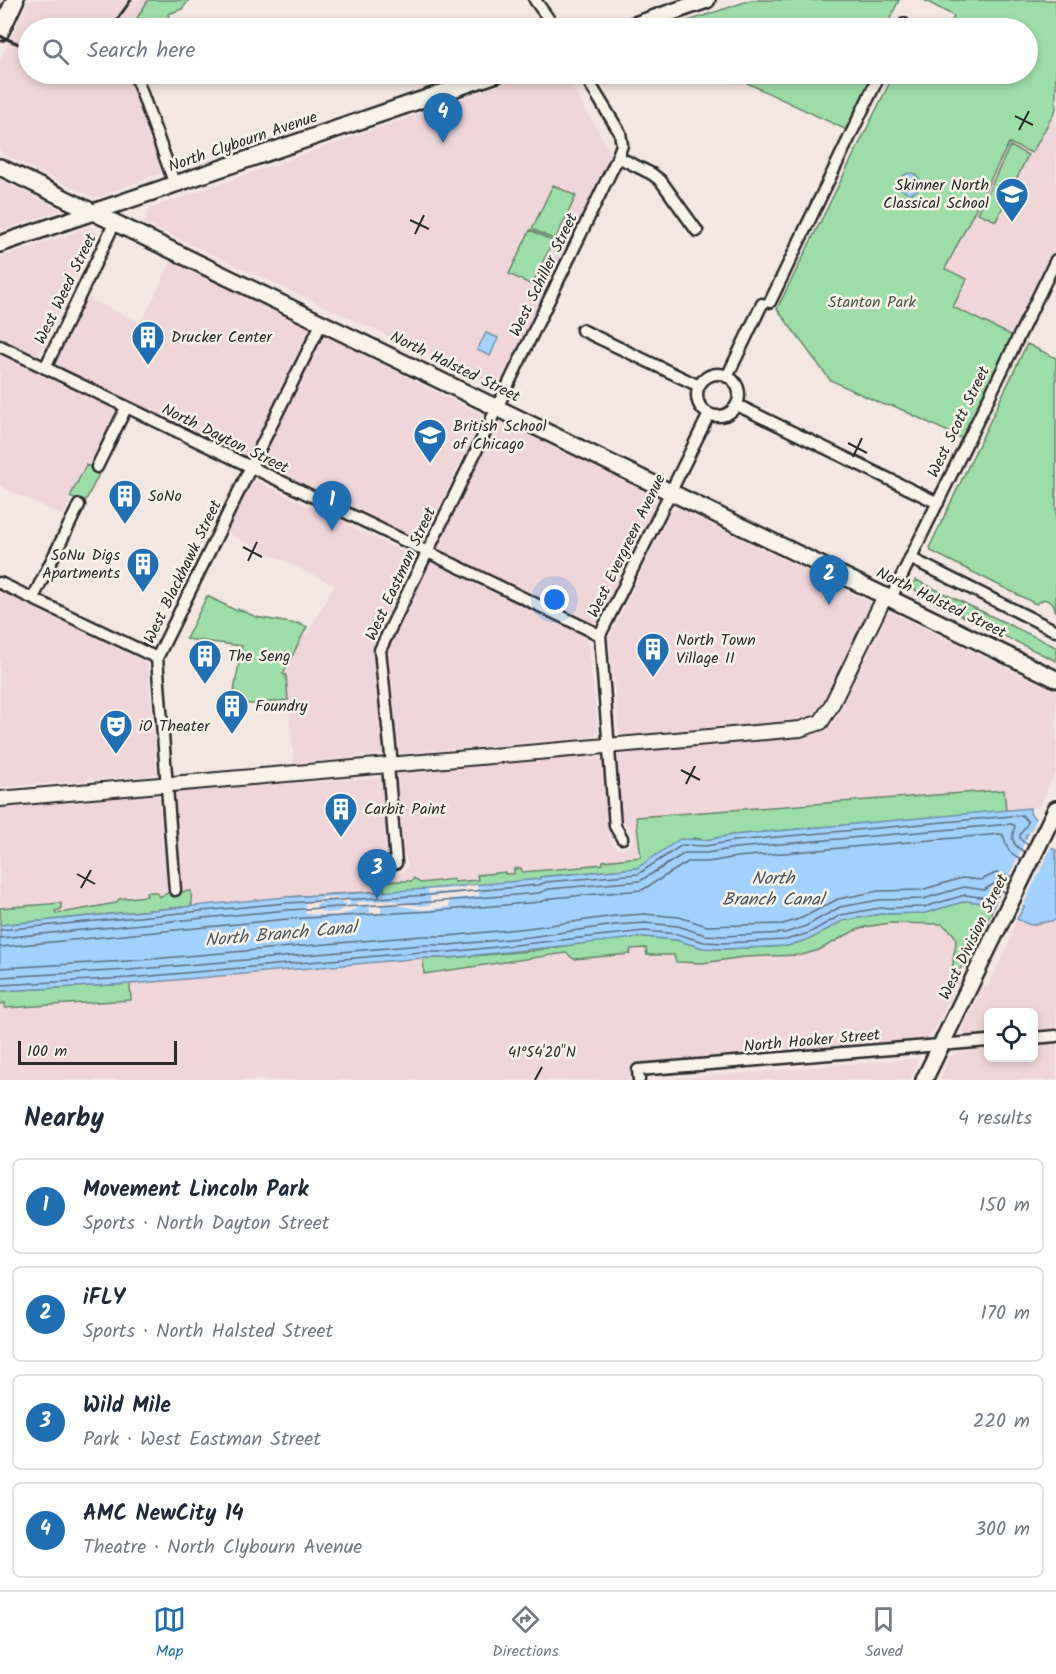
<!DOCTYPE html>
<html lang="en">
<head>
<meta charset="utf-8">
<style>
	:root { --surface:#fff; --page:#f6f6f7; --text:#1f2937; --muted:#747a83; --line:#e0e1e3; --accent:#1f6fb2 }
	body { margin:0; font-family:Kalam,sans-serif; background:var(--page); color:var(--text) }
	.controls { position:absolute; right:18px; bottom:18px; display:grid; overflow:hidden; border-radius:9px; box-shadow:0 3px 9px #0003 }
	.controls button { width:54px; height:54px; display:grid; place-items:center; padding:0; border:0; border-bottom:2px solid var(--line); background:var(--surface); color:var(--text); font:30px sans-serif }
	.scale { position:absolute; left:18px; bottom:15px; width:159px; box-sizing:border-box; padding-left:6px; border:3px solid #2b2b2b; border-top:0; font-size:16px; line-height:21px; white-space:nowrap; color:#2b2b2b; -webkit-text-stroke:4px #f7f3e8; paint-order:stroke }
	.you { position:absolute; left:555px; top:600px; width:21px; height:21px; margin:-15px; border:4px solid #fff; border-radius:50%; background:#1a73e8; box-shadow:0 0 0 9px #1a73e833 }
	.badge { display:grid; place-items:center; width:39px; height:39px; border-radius:50%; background:var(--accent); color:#fff; font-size:20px; font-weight:700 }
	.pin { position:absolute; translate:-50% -50px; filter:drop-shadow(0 2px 3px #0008) }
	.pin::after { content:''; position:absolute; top:32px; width:21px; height:18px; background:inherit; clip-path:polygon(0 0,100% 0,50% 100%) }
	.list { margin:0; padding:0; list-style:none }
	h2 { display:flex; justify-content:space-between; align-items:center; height:78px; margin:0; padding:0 24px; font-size:26px }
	h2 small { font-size:20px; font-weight:400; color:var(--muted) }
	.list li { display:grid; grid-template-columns:39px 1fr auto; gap:18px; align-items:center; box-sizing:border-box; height:96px; margin:0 12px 12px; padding:0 12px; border:2px solid var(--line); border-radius:9px }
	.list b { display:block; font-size:22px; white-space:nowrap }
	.list p { margin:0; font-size:20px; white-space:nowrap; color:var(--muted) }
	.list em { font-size:20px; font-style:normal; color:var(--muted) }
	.icon { flex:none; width:33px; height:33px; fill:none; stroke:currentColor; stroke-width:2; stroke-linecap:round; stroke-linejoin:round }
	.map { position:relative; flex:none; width:1056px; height:1080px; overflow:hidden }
	.search { position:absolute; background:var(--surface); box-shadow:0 3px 9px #0003; left:18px; right:18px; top:18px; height:66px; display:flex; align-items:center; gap:15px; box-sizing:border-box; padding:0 21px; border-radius:33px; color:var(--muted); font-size:22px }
	.sheet { height:510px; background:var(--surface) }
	nav { display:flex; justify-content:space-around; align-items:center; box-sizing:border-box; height:84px; border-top:2px solid var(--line); background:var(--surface); font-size:16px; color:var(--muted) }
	nav a { display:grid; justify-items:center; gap:3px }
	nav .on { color:var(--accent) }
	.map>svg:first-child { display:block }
	.built { fill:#f0d6d9 }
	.green { fill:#9ddda7; stroke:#648469; stroke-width:1.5 }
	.water { fill:#a2d1fe; stroke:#728faa; stroke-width:1.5 }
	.pier { fill:#f4e6e1; fill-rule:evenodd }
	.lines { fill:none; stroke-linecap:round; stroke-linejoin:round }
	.shore { stroke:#5b6d7f; stroke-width:1.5 }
	.minor-casing { stroke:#2b2b2b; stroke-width:15 }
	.tertiary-casing { stroke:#2b2b2b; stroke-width:18 }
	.secondary-casing { stroke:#2b2b2b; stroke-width:20 }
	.primary-casing { stroke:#2b2b2b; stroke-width:21 }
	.minor { stroke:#f7f3e8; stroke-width:10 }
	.tertiary { stroke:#f7f3e8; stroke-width:14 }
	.secondary { stroke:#f7f3e8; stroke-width:15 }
	.primary { stroke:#f7f3e8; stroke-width:16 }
	.rail { stroke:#2b2b2b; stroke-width:3 }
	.ticks { fill:none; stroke:#2b2b2b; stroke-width:2 }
	.labels { text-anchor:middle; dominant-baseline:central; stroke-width:5; stroke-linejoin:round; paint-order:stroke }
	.street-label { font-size:16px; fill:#2b2b2b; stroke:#f7f3e8 }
	.poi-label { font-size:16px; fill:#2b2b2b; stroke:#f7f3e8; text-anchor:start }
	.park-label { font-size:16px; fill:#48584a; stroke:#f7f3e8 }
	.water-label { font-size:18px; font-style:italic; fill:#495460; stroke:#f7f3e8 }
	.ticks-label { font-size:15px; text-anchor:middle; fill:#2b2b2b; stroke:#f7f3e8; stroke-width:5; stroke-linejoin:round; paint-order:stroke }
</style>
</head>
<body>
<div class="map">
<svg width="1056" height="1080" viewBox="0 0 1056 1080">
	<rect width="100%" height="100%" fill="#f4e6e1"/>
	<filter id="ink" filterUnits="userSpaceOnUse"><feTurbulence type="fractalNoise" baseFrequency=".0167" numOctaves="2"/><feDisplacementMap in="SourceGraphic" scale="12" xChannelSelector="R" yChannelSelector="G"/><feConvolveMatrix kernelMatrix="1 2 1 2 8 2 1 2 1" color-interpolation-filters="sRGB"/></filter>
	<g filter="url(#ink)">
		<path class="built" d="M29,0H148L131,28H28V74H130L162,173L95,198L0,153V60Z
			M531,74H564L616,161L506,390L144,223L149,209Z
			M1056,109V248L1013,336L953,307L945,269L1008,142L1048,125Z
			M0,180L62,210L0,231Z
			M89,227L97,233L32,368L116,410L63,516L0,486V258Z
			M171,262L310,328L247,458L54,365L87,298L141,323Z
			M323,335L483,415L421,544L259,466Z
			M497,420L658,497L595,629L435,550Z
			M253,479L414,557L374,641L384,754L294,763L286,675L283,674L295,653V648L303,635H307L334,585L227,533Z
			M678,508L870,602V605L822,705L813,715L800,720L623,735L619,733L609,638L669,515L671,511Z
			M430,561L587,635L598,732L597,735L593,737L405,753L398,751L388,645Z
			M0,592L148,663L157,775L0,787Z
			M890,612L1056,691V771L1039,807L637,868L428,889L412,881L388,883L384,885L385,891L286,897L0,925V803L155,791L159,798L168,893L182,891L174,796L179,791L381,778L388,855L383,858L385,874L395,876L403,873L408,864L404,853L396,778L400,772L596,755L603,760L611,843L618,849H626L631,845L634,838L631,830L620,818L615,759L617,756L624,753L807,737L818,734L833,723L841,709L888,613Z
			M993,908L987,922L983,921L956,977L959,979L930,1038L927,1039L638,1063L631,1067L632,1080H0V991L130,984L423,958H449L842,921Z
			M1017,919L1030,925L1056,920V1033L1034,1035V1012H988V1039H970L964,1033L963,1029L983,987L988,988L1013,935L1010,933Z
			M1056,1043V1080H939L950,1057L957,1053L988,1049V1058H1034V1045Z
			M913,1059L917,1060L918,1064L910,1080H654Z"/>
		<path class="green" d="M148,0H189L182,9L168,14L173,28H131Z
			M751,0H899L889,21L897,28H667Z
			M924,0H1056V109L1032,153L1009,143L945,269L967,279L953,307L1013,336L963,439L894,406L884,405L830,380L777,309L894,74H1028V28H949L954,16Z
			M728,74H876L849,131Z
			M1010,146L1028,155L996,221L978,213Z
			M553,185L576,196L555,240L532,229Z
			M530,230L553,241L532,285L509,274Z
			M1027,344L1056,358V612L1053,603L1044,599L1036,604L931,551L930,546Z
			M86,465L100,472L84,504L70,497Z
			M916,580L1056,647V661L934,602L911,587Z
			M207,596L237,611L238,609L256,617L296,624L297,623L307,627C298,643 292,658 283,674L286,675L288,700L255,704L232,703L242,646L186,639Z
			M1004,790L1006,811L733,835L705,840L694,838L637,868L540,877V879L479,896L286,897L384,891V885L388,881H412L414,878L420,883L454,879V882L478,880L477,875L505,872V874H514V869L521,868L522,872L582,867L583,866L603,864V861L641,857L636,817Z
			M191,891L192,906L0,925V908L61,903V909L55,911L56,914L116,903L119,899L147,896L146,892H157L159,897L168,893Z
			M966,901L985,903L993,908L987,922L983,921L956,978L952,974C954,967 952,961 954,954C958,934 957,937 942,924L890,923L865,927L854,931L819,950L802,955L744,957L703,963L676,962L674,955H647L646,948L631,949L630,954L574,959L566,953L424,974L423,958H449L531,951L617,938L645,937L676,940L703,948L723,949L787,946L812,938L842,921L880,914L925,913Z
			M130,984L131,1000L5,1008V1003L0,1004V991Z"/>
		<path class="water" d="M900 183a10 10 0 1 1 20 0a10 10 0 1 1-20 0Z
			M486,333L498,338L490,356L477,350Z
			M1030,808V813L1036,820L1029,835L1027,834L1025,837L1056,850V920L1030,925L1017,919L1024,907L998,895L993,908L984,903L966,901L925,913L880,914L842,921L812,938L787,946L723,949L703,948L676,940L645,937L449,958H423L130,984L0,991V925L286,897L428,889L540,879V877L637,868L680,839L705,840L733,835Z"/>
		<path class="pier" d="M1037,817L1039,820L1031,836L1050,845L1056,835V838L1015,922L1014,919L1019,908L1001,899L996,910L992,911Z
			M477,885L479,896L449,899V907L423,910L391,904H381V913H370V905L359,906L350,912L337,916L306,914L305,902L316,901L325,897L349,899L350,906L358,902L390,900L421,906L431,905L430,896L465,893V891L428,893V890L464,888L465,886ZM326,900H336L346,903V908L337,912L326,913L316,909V905Z"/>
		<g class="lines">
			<path class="shore" d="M0,930L286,903L430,895L539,885L546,882L638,874L682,845L706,846L734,841L1022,815L1028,822C1023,833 1012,837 1029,845
				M0,938L287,910L431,902L539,893L549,889L640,881L685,853H707L736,848L1011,824L1015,826C1010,839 1013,846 1025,852
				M0,947L288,919L432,911L540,902L552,898L642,890L688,862H708L737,857L1000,834L1003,835L1009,851L1021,860
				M0,968L128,961L421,936H448L528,928L615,916L644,914L679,917L707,926L783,924L802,918L838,899L879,891L921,890L962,878L981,880L996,873L1013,877
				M0,977L129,970L422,945H449L529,937L615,925L645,923L678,926L705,935L723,936L785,933L806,926L840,907L879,900L923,899L964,887L984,890L997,882L1009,885
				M0,985L129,978L422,952H449L645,931L677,934L704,942L723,943L786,940L809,933L841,915L880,908L924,907L965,895L988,898L996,890L1006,892"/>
			<defs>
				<path id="minor" d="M535,0L555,28
					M902,28L904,24
					M135,74L175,185
					M618,157L652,174L661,181L697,231
					M770,302L880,74
					M582,330L699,386
					M0,346L600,635
					M45,368L115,222
					M697 395a21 21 0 1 1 42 0a21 21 0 1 1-42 0Z
					M727,377L762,304
					M737,405L938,503
					M97,467L126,408
					M910,558L1056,631
					M0,583L157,658
					M33,598L79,505
					M891,598L1056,260
					M388,765L396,863
					M392,765L380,650L616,161L622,145L620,133L584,74
					M622,838L615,826L600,635L709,414
					M175,890L157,658L322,322
					M1034,1038L1056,1036
					M639,1080L638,1070L988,1041"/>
				<path id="tertiary" d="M0,799L800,729L821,722L831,706L885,596"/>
				<path id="secondary" d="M626,28L707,0
					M0,167L1056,679
					M0,244L497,74
					M924,1080L1056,809"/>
				<path id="primary" d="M0,32L15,0"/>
			</defs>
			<use href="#minor" class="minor-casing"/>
			<use href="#tertiary" class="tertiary-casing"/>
			<use href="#secondary" class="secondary-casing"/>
			<use href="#primary" class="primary-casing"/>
			<use href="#minor" class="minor"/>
			<use href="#tertiary" class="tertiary"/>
			<use href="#secondary" class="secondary"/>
			<use href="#primary" class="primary"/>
			<path class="rail" d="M111,28L131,0
				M0,36L28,48"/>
		</g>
	</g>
	<path class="ticks" d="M1015,116L1033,125M1019,130L1029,111M410,220L429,229M415,234L424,215M848,443L867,453M853,457L862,438M243,547L262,557M248,561L257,542M681,770L700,780M686,784L695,766M77,874L95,884M81,888L91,870M535,1080L542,1067"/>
	<defs>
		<symbol id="school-pin" viewBox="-11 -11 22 30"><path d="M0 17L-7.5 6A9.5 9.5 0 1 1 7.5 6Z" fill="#1f6fb2" stroke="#f7f3e8"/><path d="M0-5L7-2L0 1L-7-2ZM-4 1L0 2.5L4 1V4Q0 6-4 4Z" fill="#fff"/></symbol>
		<symbol id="building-pin" viewBox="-11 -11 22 30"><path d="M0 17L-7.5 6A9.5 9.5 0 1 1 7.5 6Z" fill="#1f6fb2" stroke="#f7f3e8"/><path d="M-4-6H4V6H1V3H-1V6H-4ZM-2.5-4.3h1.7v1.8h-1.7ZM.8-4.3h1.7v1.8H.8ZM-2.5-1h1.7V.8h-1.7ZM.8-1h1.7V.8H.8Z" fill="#fff"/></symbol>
		<symbol id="theatre-pin" viewBox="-11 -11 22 30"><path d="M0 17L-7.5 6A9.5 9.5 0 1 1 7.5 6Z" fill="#1f6fb2" stroke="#f7f3e8"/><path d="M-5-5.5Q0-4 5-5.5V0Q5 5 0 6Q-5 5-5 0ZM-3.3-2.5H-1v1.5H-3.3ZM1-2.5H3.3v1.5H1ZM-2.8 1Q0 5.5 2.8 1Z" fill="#fff"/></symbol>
	</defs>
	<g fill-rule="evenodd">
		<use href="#school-pin" x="993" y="175" width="38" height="52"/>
		<use href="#building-pin" x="129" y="318" width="38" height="52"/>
		<use href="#school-pin" x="411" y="416" width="38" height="52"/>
		<use href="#building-pin" x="106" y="477" width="38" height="52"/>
		<use href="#building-pin" x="124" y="545" width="38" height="52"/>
		<use href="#building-pin" x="634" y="630" width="38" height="52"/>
		<use href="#building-pin" x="186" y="637" width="38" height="52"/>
		<use href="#building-pin" x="213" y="687" width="38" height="52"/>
		<use href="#theatre-pin" x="97" y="707" width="38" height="52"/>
		<use href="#building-pin" x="322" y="790" width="38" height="52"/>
	</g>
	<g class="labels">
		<g class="street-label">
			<text transform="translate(243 142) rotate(-19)">North Clybourn Avenue</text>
			<text transform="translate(544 275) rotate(-64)">West Schiller Street</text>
			<text transform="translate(66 289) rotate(-64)">West Weed Street</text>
			<text transform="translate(455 367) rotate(26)">North Halsted Street</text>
			<text transform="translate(959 422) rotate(-64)">West Scott Street</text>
			<text transform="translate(225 439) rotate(26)">North Dayton Street</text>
			<text transform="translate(627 546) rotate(-64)">West Evergreen Avenue</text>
			<text transform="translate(183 572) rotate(-64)">West Blackhawk Street</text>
			<text transform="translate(401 574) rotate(-65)">West Eastman Street</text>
			<text transform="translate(941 603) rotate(26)">North Halsted Street</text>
			<text transform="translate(974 937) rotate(-64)">West Division Street</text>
			<text transform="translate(812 1041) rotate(-5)">North Hooker Street</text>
		</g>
		<g class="poi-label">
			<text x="989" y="185" text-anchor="end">Skinner North<tspan x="989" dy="18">Classical School</tspan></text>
			<text x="171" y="337">Drucker Center</text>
			<text x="453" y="426">British School<tspan x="453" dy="18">of Chicago</tspan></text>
			<text x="148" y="496">SoNo</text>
			<text x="120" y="555" text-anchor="end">SoNu Digs<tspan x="120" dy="18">Apartments</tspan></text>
			<text x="676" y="640">North Town<tspan x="676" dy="18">Village II</tspan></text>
			<text x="228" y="656">The Seng</text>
			<text x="255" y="706">Foundry</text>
			<text x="139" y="726">iO Theater</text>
			<text x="364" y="809">Carbit Paint</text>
		</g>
		<g class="park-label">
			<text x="872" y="302">Stanton Park</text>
		</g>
		<g class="water-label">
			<text x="773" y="879">North<tspan x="773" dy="21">Branch Canal</tspan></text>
			<text transform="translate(281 935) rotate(-5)">North Branch Canal</text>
		</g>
	</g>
	<g class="ticks-label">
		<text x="542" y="1057">41°54'20"N</text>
	</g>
</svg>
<div class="controls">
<button><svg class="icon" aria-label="locate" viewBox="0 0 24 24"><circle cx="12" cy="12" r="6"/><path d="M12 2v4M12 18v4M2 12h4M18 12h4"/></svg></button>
</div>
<div class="scale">100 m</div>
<div class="you"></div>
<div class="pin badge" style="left:332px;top:531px">1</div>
<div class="pin badge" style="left:829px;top:605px">2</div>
<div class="pin badge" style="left:377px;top:899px">3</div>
<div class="pin badge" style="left:443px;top:143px">4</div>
<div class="search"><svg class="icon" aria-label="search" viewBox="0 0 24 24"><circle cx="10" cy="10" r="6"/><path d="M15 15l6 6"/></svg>Search here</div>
</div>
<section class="sheet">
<h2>Nearby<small>4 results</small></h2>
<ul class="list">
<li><span class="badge">1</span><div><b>Movement Lincoln Park</b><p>Sports · North Dayton Street</p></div><em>150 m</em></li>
<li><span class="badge">2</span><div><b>iFLY</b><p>Sports · North Halsted Street</p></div><em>170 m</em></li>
<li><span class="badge">3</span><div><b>Wild Mile</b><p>Park · West Eastman Street</p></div><em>220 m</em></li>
<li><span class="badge">4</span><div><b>AMC NewCity 14</b><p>Theatre · North Clybourn Avenue</p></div><em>300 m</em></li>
</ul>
</section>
<nav>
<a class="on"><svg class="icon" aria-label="map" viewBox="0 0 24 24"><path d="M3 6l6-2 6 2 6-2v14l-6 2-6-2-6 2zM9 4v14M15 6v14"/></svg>Map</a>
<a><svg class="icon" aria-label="directions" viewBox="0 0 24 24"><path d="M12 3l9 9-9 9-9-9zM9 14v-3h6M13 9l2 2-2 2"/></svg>Directions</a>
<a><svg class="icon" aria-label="saved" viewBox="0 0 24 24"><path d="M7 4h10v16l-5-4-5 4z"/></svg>Saved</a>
</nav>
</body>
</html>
